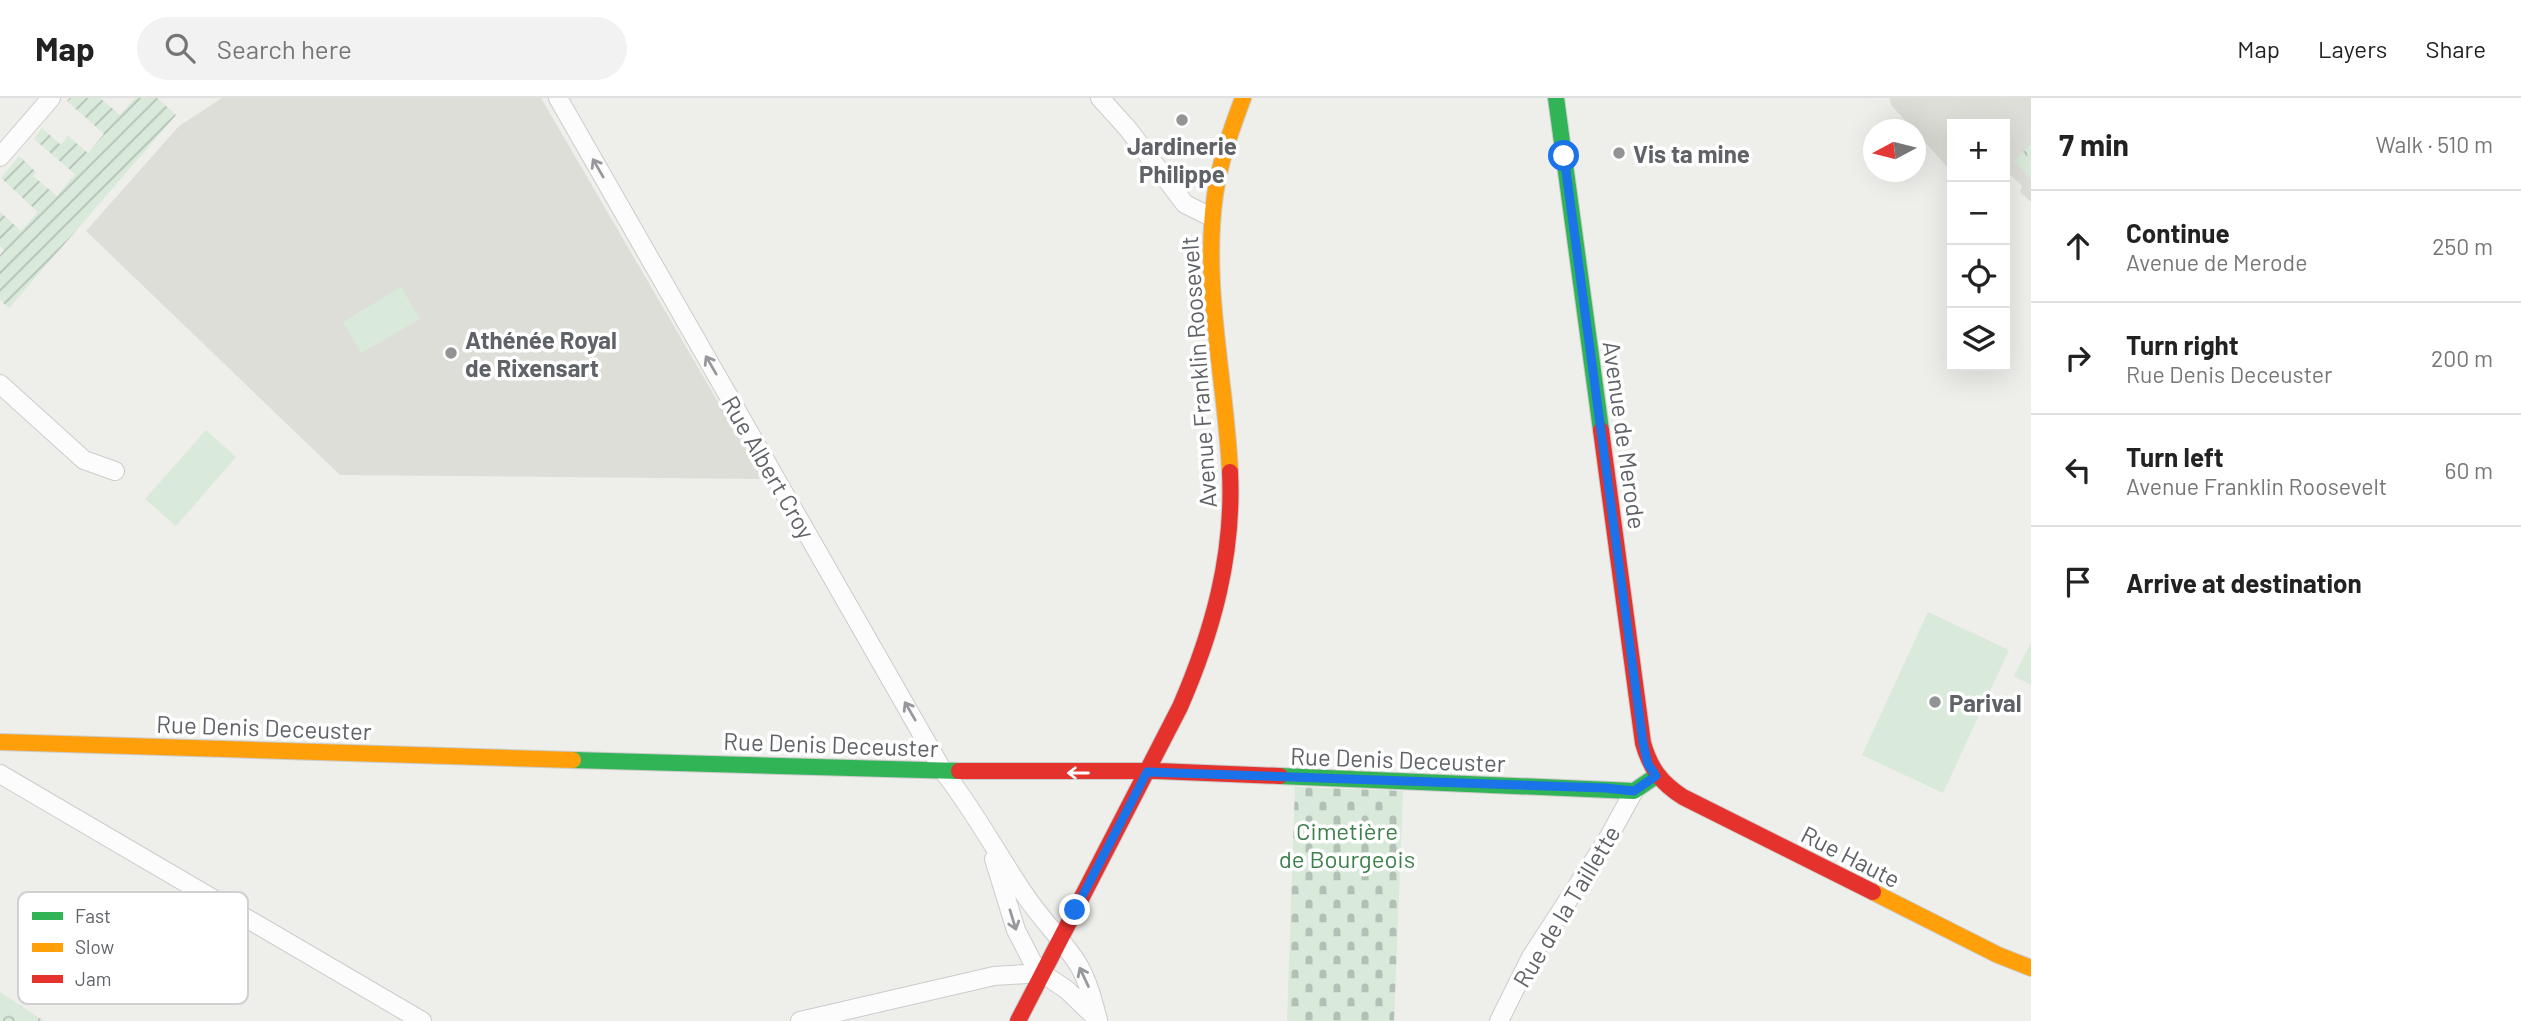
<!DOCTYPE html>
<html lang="en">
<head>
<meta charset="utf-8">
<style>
	:root { --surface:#fff; --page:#f2f2f2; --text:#222; --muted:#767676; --line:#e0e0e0 }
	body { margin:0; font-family:Barlow,sans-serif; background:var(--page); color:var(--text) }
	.controls { position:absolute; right:21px; top:21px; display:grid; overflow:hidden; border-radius:0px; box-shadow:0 7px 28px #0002 }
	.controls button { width:63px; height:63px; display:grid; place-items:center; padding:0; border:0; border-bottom:2px solid var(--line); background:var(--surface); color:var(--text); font:35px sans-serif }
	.compass { position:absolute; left:1863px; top:21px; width:63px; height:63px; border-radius:50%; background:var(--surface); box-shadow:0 7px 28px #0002; rotate:263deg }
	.stop { position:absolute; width:21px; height:21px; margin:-16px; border:5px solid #1a73e8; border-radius:50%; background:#fff }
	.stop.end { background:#1a73e8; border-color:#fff; box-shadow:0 2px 7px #0008 }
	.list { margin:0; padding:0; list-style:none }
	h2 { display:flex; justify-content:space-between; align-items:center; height:91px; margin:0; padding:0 28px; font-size:30px }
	h2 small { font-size:23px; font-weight:400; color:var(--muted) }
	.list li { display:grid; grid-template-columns:46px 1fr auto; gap:21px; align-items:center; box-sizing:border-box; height:112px; padding:0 28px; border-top:2px solid var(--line) }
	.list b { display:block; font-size:26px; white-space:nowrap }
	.list p { margin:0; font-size:23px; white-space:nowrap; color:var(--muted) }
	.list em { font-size:23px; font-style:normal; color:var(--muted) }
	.icon { flex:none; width:38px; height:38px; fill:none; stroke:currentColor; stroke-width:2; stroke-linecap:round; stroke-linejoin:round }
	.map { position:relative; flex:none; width:2031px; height:923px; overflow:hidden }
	header { display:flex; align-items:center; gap:42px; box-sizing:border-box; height:98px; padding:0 35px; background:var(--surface); border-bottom:2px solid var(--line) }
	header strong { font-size:33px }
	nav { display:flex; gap:38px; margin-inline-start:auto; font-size:24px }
	.search { width:490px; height:63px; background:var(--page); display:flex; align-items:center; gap:18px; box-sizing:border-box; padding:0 24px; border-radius:38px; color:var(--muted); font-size:26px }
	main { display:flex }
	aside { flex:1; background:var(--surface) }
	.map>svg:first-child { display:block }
	.education { fill:#deded9 }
	.cemetery { fill:url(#cemetery-stones) }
	.park { fill:url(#park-crowns) }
	.garden { fill:url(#garden-furrows) }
	.pitch { fill:#d9e9da }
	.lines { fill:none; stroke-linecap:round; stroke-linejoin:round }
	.street-casing { stroke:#cbcccc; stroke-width:20 }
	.fast-casing { stroke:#cbcbcc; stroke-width:18 }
	.slow-casing { stroke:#cbcbcc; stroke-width:18 }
	.jam-casing { stroke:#cbcbcc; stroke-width:18 }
	.street { stroke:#fcfcfc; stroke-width:18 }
	.fast { stroke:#30b455; stroke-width:16 }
	.slow { stroke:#ff9f0a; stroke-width:16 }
	.jam { stroke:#e5322d; stroke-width:16 }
	.oneway { stroke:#96989b }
	.oneway2 { stroke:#fff }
	.route { stroke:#1a73e8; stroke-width:9 }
	.poi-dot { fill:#919395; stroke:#fff; stroke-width:2.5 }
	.labels { text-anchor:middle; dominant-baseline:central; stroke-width:7; stroke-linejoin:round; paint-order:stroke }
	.poi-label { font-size:24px; font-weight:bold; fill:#5f6267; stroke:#fff; text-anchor:start }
	.street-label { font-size:24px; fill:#5f6267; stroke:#fff }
	.park-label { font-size:24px; fill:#3c814b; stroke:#fff }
	.key { fill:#fff; stroke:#cfd0d1; stroke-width:2 }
	.key-label { font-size:19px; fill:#5f6267 }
</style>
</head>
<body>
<header>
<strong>Map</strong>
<div class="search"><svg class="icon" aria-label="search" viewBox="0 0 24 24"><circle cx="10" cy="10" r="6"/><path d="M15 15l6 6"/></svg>Search here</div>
<nav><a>Map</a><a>Layers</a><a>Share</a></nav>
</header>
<main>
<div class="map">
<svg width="2031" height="923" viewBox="0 0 2031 923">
	<defs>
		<pattern id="cemetery-stones" width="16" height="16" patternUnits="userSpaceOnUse" patternTransform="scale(1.75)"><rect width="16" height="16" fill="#d9e9da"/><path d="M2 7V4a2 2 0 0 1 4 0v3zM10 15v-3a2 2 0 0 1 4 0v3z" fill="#b3c0b5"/></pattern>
		<pattern id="park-crowns" width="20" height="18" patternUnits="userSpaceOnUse" patternTransform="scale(1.75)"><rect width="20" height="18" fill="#d9e9da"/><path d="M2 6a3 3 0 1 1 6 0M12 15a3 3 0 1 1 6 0" fill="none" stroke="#b3c0b5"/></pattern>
		<pattern id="garden-furrows" width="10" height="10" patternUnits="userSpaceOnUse" patternTransform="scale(1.75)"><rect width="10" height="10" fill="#d9e9da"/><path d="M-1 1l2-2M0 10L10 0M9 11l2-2" fill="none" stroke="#b3c0b5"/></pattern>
	</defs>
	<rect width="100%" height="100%" fill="#eeeeea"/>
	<path class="education" d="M222,0H541L763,381L340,377L86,133L179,28Z
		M1890,0H2031V104L2020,94L2022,88L2005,72V26H1952V74L1891,7Z"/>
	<path class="cemetery" d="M1295,689L1403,693L1394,923H1287Z"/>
	<path class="park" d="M2031,46V81L2014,63Z
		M0,894L44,923H0Z"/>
	<path class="garden" d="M70,0H100L120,17L135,0H157L176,17L9,210L0,202V157L4,152L0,148V114L21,133L38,114L1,80L19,58L36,74L33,78L57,98L75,76L34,41L42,30L61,47L68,38L88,55L104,36L67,3Z"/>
	<path class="pitch" d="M401,189L420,221L361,255L343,224Z
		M206,332L236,359L176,428L145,401Z
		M1928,514L2009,552L1943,695L1862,657Z
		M2031,545V587L2014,578Z"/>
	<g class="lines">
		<defs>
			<path id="street" d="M558,0L943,673C972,709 996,754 1023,794C1039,819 1062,841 1078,866C1088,883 1093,903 1098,922
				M1100,0L1128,31L1185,106L1211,119
				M0,59L51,0
				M0,286L84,362L115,373
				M0,676L422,923
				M994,761L1016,832L1033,865L1042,875L1067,892L1096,920
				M800,923L994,878L1042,875
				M1499,923L1531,859L1607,742L1634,693"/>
			<path id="fast" d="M1556,0L1601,332
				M573,662L959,673
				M1280,678L1634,693L1656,678"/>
			<path id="slow" d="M1230,374C1226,283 1202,189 1215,97C1220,63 1231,32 1243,0
				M0,644L573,662
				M1873,794L1998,857L2031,870"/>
			<path id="jam" d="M1601,332L1643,645C1650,670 1661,685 1683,699L1873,794
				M959,673H1157L1280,678
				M1018,923L1180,609C1213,533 1234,457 1230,374"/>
		</defs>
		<use href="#street" class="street-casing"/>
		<use href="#fast" class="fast-casing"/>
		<use href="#slow" class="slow-casing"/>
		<use href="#jam" class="jam-casing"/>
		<use href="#street" class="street"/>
		<use href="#fast" class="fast"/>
		<use href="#slow" class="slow"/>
		<use href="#jam" class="jam"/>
	</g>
	<defs><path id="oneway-shaft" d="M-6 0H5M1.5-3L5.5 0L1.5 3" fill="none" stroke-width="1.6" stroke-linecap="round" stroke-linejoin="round" transform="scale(1.75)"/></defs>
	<g class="oneway">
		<use href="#oneway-shaft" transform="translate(598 70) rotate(-120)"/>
		<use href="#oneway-shaft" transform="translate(711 267) rotate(-120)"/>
		<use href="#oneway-shaft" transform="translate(910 613) rotate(-120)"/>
		<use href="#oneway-shaft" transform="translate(1013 822) rotate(73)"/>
		<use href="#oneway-shaft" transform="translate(1084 879) rotate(-115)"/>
	</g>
	<use class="oneway2" href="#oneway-shaft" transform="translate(1078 675) rotate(-180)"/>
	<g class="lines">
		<path class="route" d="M1075,812L1147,674L1605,690L1634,693L1656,678L1648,666L1643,645L1564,58"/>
	</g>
	<g class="poi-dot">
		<circle cx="1182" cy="22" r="7"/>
		<circle cx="1619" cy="55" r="7"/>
		<circle cx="451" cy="255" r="7"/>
		<circle cx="1935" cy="604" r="7"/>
	</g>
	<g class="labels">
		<g class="poi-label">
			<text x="1182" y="47" text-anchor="middle">Jardinerie<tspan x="1182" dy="28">Philippe</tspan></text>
			<text x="1633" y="55">Vis ta mine</text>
			<text x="465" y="241">Athénée Royal<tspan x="465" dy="28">de Rixensart</tspan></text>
			<text x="1949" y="604">Parival</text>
		</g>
		<g class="street-label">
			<text transform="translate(1198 274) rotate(-94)">Avenue Franklin Roosevelt</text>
			<text transform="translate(1625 337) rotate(82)">Avenue de Merode</text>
			<text transform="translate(769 369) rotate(60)">Rue Albert Croy</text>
			<text transform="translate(264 629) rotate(2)">Rue Denis Deceuster</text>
			<text transform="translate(831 646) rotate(2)">Rue Denis Deceuster</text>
			<text transform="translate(1398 661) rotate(2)">Rue Denis Deceuster</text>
			<text transform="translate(1851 758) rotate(27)">Rue Haute</text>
			<text transform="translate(1566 808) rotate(-59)">Rue de la Taillette</text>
		</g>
		<g class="park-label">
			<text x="1347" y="732">Cimetière<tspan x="1347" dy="28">de Bourgeois</tspan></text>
		</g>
	</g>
	<rect x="18" y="794" width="230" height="112" rx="10" class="key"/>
	<rect x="32" y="814" width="31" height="8" fill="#30b455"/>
	<rect x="32" y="845" width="31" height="9" fill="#ff9f0a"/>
	<rect x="32" y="877" width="31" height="8" fill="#e5322d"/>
	<g class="key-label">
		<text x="75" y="825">Fast</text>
		<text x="75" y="856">Slow</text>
		<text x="75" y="888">Jam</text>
	</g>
</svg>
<div class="controls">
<button>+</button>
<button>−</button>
<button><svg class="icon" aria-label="locate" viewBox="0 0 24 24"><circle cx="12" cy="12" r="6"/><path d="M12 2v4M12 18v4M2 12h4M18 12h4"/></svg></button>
<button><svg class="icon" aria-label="layers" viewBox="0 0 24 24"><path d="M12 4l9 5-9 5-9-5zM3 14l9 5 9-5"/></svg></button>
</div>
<svg class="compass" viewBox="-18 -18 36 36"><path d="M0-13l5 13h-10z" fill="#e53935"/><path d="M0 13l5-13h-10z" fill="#767676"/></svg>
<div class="stop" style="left:1564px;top:58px"></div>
<div class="stop end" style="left:1075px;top:812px"></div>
</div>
<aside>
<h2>7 min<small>Walk · 510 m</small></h2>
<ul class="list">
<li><svg class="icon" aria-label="ahead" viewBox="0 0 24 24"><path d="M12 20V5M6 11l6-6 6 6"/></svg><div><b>Continue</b><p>Avenue de Merode</p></div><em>250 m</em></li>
<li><svg class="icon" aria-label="right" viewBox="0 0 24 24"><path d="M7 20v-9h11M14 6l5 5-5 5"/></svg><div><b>Turn right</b><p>Rue Denis Deceuster</p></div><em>200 m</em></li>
<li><svg class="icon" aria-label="left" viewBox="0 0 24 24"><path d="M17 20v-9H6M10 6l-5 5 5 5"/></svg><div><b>Turn left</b><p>Avenue Franklin Roosevelt</p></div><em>60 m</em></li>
<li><svg class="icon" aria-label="arrive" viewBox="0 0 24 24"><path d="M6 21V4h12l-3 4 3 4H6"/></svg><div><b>Arrive at destination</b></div></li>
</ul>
</aside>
</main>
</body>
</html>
